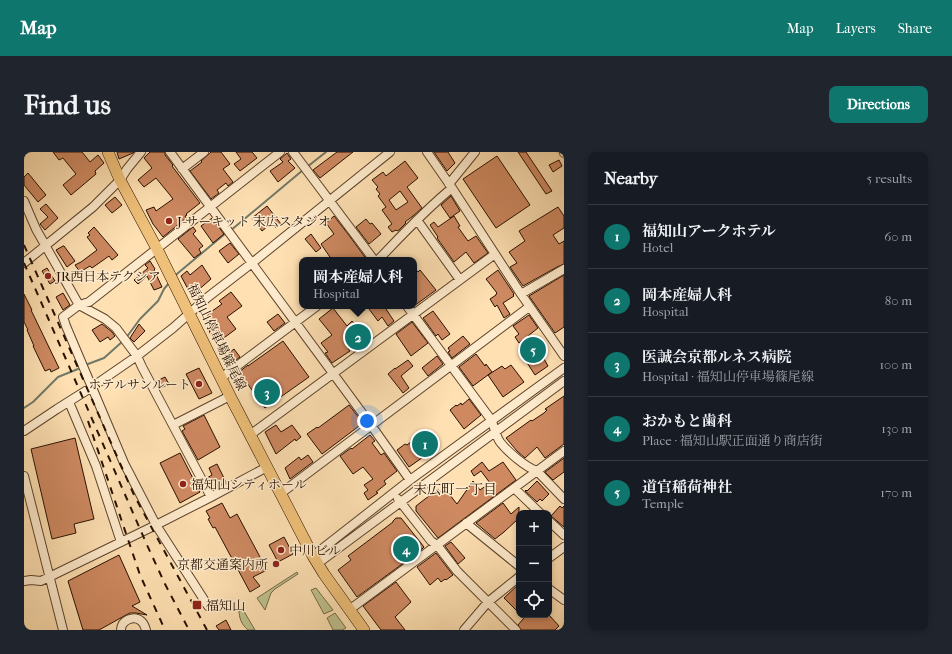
<!DOCTYPE html>
<html lang="en">
<head>
<meta charset="utf-8">
<style>
	:root { --surface:#171b24; --page:#20242c; --text:#f1f3f6; --muted:#9ea1a6; --line:#363941; --accent:#0f766e }
	body { margin:0; font-family:"IM FELL French Canon","Noto Serif JP",serif; background:var(--page); color:var(--text) }
	.controls { position:absolute; right:12px; bottom:12px; display:grid; overflow:hidden; border-radius:8px; box-shadow:0 2px 6px #0003 }
	.controls button { width:36px; height:36px; display:grid; place-items:center; padding:0; border:0; border-bottom:1px solid var(--line); background:var(--surface); color:var(--text); font:20px sans-serif }
	.you { position:absolute; left:343px; top:269px; width:14px; height:14px; margin:-10px; border:3px solid #fff; border-radius:50%; background:#1a73e8; box-shadow:0 0 0 6px #1a73e833 }
	.badge { display:grid; place-items:center; width:26px; height:26px; border-radius:50%; background:var(--accent); color:#fff; font-size:13px; font-weight:700 }
	.pin { position:absolute; translate:-50% -50%; border:2px solid #fff; box-shadow:0 1px 4px #0006 }
	.popup { position:absolute; left:275px; top:105px; width:118px; height:52px; box-sizing:border-box; display:grid; place-content:center; border-radius:8px; background:var(--surface); filter:drop-shadow(0 1px 3px #0005); font-size:13px; white-space:nowrap; color:var(--muted) }
	.popup b { font-size:15px; color:var(--text) }
	.popup::after { content:''; position:absolute; left:50%; top:100%; margin-left:-8px; border:8px solid transparent; border-top-color:var(--surface) }
	.list { margin:0; padding:0; list-style:none }
	h2 { display:flex; justify-content:space-between; align-items:center; height:52px; margin:0; padding:0 16px; font-size:17px }
	h2 small { font-size:13px; font-weight:400; color:var(--muted) }
	.list li { display:grid; grid-template-columns:26px 1fr auto; gap:12px; align-items:center; box-sizing:border-box; height:64px; padding:0 16px; border-top:1px solid var(--line) }
	.list b { display:block; font-size:15px; white-space:nowrap }
	.list p { margin:0; font-size:13px; white-space:nowrap; color:var(--muted) }
	.list em { font-size:13px; font-style:normal; color:var(--muted) }
	.icon { flex:none; width:22px; height:22px; fill:none; stroke:currentColor; stroke-width:2; stroke-linecap:round; stroke-linejoin:round }
	.map { position:relative; flex:none; width:540px; height:478px; overflow:hidden; border-radius:8px }
	header { display:flex; align-items:center; gap:24px; box-sizing:border-box; height:56px; padding:0 20px; background:var(--accent); color:#fff }
	header strong { font-size:19px }
	nav { display:flex; gap:22px; margin-inline-start:auto; font-size:14px }
	.intro { display:flex; align-items:center; justify-content:space-between; box-sizing:border-box; height:96px; padding:0 24px }
	h1 { margin:0; font-size:28px }
	.button { padding:10px 18px; border-radius:8px; background:var(--accent); color:#fff; font-size:14px; font-weight:700 }
	main { display:flex; gap:24px; padding:0 24px }
	aside { flex:1; background:var(--surface); border-radius:8px; box-shadow:0 2px 6px #0003 }
	.map>svg:first-child { display:block }
	.green { fill:#bfc28d; stroke:#746946 }
	.lines { fill:none; stroke-linecap:round; stroke-linejoin:round }
	.stream { stroke:#707868; stroke-width:2 }
	.building { fill:#ce8961; stroke:#281000; fill-rule:evenodd }
	.minor-casing { stroke:#5e442c; stroke-width:10 }
	.major-casing { stroke:#281000; stroke-width:12 }
	.minor { stroke:#feebcd; stroke-width:8 }
	.major { stroke:#efc079; stroke-width:11 }
	.rail { stroke:#281000; stroke-width:2; stroke-dasharray:7 7; stroke-linecap:butt }
	.poi-dot { fill:#8f2418; stroke:#feebcd; stroke-width:1.5 }
	.labels { text-anchor:middle; dominant-baseline:central; stroke-width:3; stroke-linejoin:round; paint-order:stroke }
	.poi-label { font-size:13px; fill:#281000; stroke:#feebcd; text-anchor:start }
	.street-label { font-size:13px; fill:#281000; stroke:#feebcd }
	.neighbourhood-label { font-size:14px; fill:#281000; stroke:#feebcd }
</style>
</head>
<body>
<header>
<strong>Map</strong>
<nav><a>Map</a><a>Layers</a><a>Share</a></nav>
</header>
<div class="intro"><h1>Find us</h1><a class="button">Directions</a></div>
<main>
<div class="map">
<svg width="540" height="478" viewBox="0 0 540 478">
	<rect width="100%" height="100%" fill="#fee0b2"/>
	<filter id="stains"><feTurbulence type="fractalNoise" baseFrequency=".005" numOctaves="4"/><feColorMatrix values="0 0 0 0 .2 0 0 0 0 .09 0 0 0 0 .02 0 0 0 .5 -.17"/></filter>
	<radialGradient id="worn" r=".72"><stop offset=".6" stop-color="#630" stop-opacity="0"/><stop offset="1" stop-color="#630" stop-opacity=".3"/></radialGradient>
	<path class="green" d="M273,420L274,422L251,437L247,441L241,458L233,446Z
		M292,436L309,458L300,462L287,438Z
		M218,456L231,478H224C217,472 215,466 215,457Z
		M311,461L322,476L318,478H309L303,466Z"/>
	<g class="lines">
		<path class="stream" d="M283,15L302,0
			M206,79L279,18
			M150,125L154,121L202,81
			M102,186L116,167L134,149L140,137L145,131
			M64,212L80,206L99,189
			M0,256L9,250L34,225L54,217"/>
	</g>
	<path class="building" d="M29,0H58L66,10L74,3L80,11L71,19L72,22L47,43L39,33L52,22L39,6L35,8Z
		M93,0H110L109,1L95,7Z
		M126,0H141V3L149,13L148,14L176,51L162,62L163,63L161,64L162,66L139,85L129,72L122,58L130,55L132,59L149,47L146,43L132,26L120,35L114,28L128,16L120,6Z
		M187,0H197L206,12L199,17L209,30L204,34L202,31L193,38L195,41L187,47L166,19L178,10L177,9Z
		M212,0H228L233,6L216,19L210,12L217,7Z
		M313,0H329L296,26L289,18Z
		M410,0H424L431,11L423,19Z
		M494,0H502L528,39L522,42Z
		M263,1L267,7L264,9L271,16L254,30L246,19L259,10L256,7Z
		M473,4L506,53L472,76L439,27Z
		M535,8L538,14L529,20L525,13Z
		M381,9L394,26L383,35L398,56L389,64L381,70L382,71L375,78L373,79L372,78L368,80L364,75L368,72L358,58L362,55L354,44L356,42L352,37L354,35L348,28L359,20L362,24ZM376,39L384,50L372,58L365,48Z
		M4,21L22,43L14,50L0,33V25Z
		M427,44L436,59L426,66L417,53Z
		M91,45L98,53L88,61L81,53Z
		M22,52L34,66L21,78L16,72L24,65L16,57Z
		M243,54L257,72L252,76L248,71L238,79L228,66Z
		M534,55L540,64V76L529,83L535,92L540,89V112L533,115L499,134L486,115L493,111L485,100L501,89L495,79Z
		M310,64L324,82L343,108H308L297,92L310,82L302,71Z
		M430,64L436,74L434,75L444,89L452,84L464,101L450,111L442,100L430,110L413,86L414,85L406,73L410,70L414,75Z
		M188,66L200,82L189,91L177,74Z
		M342,67L346,72L348,71L357,82L345,92L332,75Z
		M70,75L94,103L88,108L85,104L68,116L66,114L56,120L51,113L57,110L73,98L63,85L66,83L64,81Z
		M169,75L172,79L169,82L179,94L175,97L177,101L170,106L154,87Z
		M287,82L297,96L292,100L281,87Z
		M206,91L215,102L204,111L195,99Z
		M39,94H40L51,109L43,115L32,98Z
		M126,109L131,117L130,118L138,135L130,138L123,124L114,132L110,128L124,116L121,113Z
		M178,113L187,127L172,140L165,139L157,124L163,119L166,123Z
		M23,116L31,129L26,132L18,119Z
		M396,118L412,138L390,154V121L394,119V120Z
		M474,118L490,142L489,143L490,144L479,151L486,162L480,166L473,153L471,155L466,147L472,143V142L473,141L462,127Z
		M540,123V175L531,181L505,144Z
		M207,140L218,154L203,165L212,177L193,191L186,181L183,171L184,162L198,152L195,149Z
		M39,141L46,153L39,158L32,145Z
		M0,142L8,158H7L35,216L27,220L26,217L21,219L9,194H10L3,178H4L0,170Z
		M348,154H360L370,169L364,174L358,165L354,169L345,157Z
		M309,156L323,174L328,169L340,183L324,196L326,199L308,211L301,201L304,200L297,191L308,183L295,167Z
		M409,159L426,182L418,188L414,182L412,184L399,166Z
		M254,162L261,171L250,179L243,170Z
		M505,163L514,176L495,191L491,185L495,182L489,174Z
		M388,170L404,191L387,204L372,182Z
		M78,172L88,180L91,184L86,188L84,185L76,190L68,178Z
		M115,172L121,179L110,190L106,186Z
		M439,184L446,192L428,206L424,200L426,199L424,196Z
		M259,189L285,225L241,256L215,220L224,213V214Z
		M508,196L512,203L516,200L524,214L511,223L498,203Z
		M210,197L216,205L205,213L201,204Z
		M452,202L461,214L462,212L468,220L449,234L435,215Z
		M413,204L419,212L404,224L398,216Z
		M384,208L389,214L377,224L385,236L379,241L364,222L371,216V217Z
		M487,213L500,230L479,245L464,223L478,214L481,217Z
		M175,216L188,241L175,247L162,222Z
		M141,225L145,232L137,236L133,229Z
		M540,244V292L521,306L513,295L501,306L493,299L482,286L507,268L508,269L520,261L523,258L521,257Z
		M445,247L457,263L440,277L426,258L432,253L433,254L437,251L438,253Z
		M325,253L339,271L298,302L283,282L293,275L294,276Z
		M180,263L196,295L174,308L158,279L161,277L159,274Z
		M252,273L257,280L268,273L277,285L272,289L271,287L252,302L241,280Z
		M400,280L412,296L385,315L373,298L381,292L383,293Z
		M346,283L351,289L348,291L357,303L360,301L373,319L360,329L362,332L352,340L354,341L344,348L340,341L344,338L340,333L349,327L339,315L329,322L316,304L327,296L328,297Z
		M51,286L70,367L50,372L52,381L28,387L7,297Z
		M156,301L176,340L156,351L136,311Z
		M284,303L289,310L266,327L261,316L275,305L277,308Z
		M540,306V320L529,328L521,320Z
		M458,310L465,319L479,310L492,328L414,386L392,359V354L414,337L416,340L421,337L433,352L449,329L456,338L466,331L457,319L450,324L447,319Z
		M193,312L202,330L189,337L183,326L188,323L185,316Z
		M513,329L525,342L518,349L516,347L513,350L501,339L502,338L503,339Z
		M198,351L206,366L213,362L243,418L229,425L236,434L226,440L191,375L189,376L184,367L186,366L182,359Z
		M479,351L487,362L495,355V366L480,380L471,387L452,371Z
		M536,354L538,356L540,354V375L527,364Z
		M372,366H377L400,395L399,396L392,402L390,399L379,408L381,410L333,445L314,418L327,408L324,404L369,370V369Z
		M260,385L269,402L254,410L245,393Z
		M427,390L441,406L434,412L421,394Z
		M412,401L429,423L422,428L421,427L417,430L414,426L406,433L393,415Z
		M95,403L116,450L108,454L123,463L112,461H106L102,463L75,478H59L44,429Z
		M372,430L387,450L371,465L381,478H357L339,454Z
		M495,432V461L480,446Z
		M497,463H525L535,474L531,478H497L494,473L500,466Z
		M202,468L207,478H195L192,474Z"/>
	<g class="lines">
		<defs>
			<path id="minor" d="M146,0L347,273L386,328
				M269,0L350,108
				M403,0L428,36L497,142L540,204
				M540,0V1
				M158,17L180,0
				M425,32L451,0
				M0,49L12,77L55,153L81,167L92,176L113,204L118,215L187,345
				M393,68L436,128
				M354,108C378,83 401,58 428,36
				M0,111L69,55L96,28L103,17L117,0
				M497,142L540,117
				M383,154L468,269C470,276 472,284 476,290C483,299 501,315 513,319L540,347
				M197,226L293,154
				M149,273L206,244
				M0,279L33,257L68,235L113,204L149,176L184,145L228,111L366,0
				M226,283L471,102
				M243,315L187,345L132,373L100,311L42,174L39,165L55,153L65,150L256,0
				M0,324L39,478
				M490,336L516,361
				M256,342L505,155
				M374,347L407,389L413,393L433,419L492,478
				M525,369L540,383
				M442,371L495,414
				M97,390L132,373L184,454
				M289,404L386,328L540,216
				M525,406L540,395
				M293,412L540,229
				M0,429L7,428L17,429L97,390L72,314L45,250
				M525,437L540,448
				M325,458L540,299
				M97,478C97,468 110,463 117,469C120,471 121,475 122,478
				M440,478L464,450L495,425"/>
			<path id="major" d="M84,0L96,28L133,97L206,244L289,404L300,422L340,478"/>
		</defs>
		<use href="#minor" class="minor-casing"/>
		<use href="#major" class="major-casing"/>
		<use href="#minor" class="minor"/>
		<use href="#major" class="major"/>
		<path class="rail" d="M0,93L110,343L183,478
			M0,111L123,393L141,432L165,478
			M64,269L116,423L141,478"/>
	</g>
	<g class="poi-dot">
		<circle cx="145" cy="69" r="4"/>
		<circle cx="24" cy="124" r="4"/>
		<circle cx="175" cy="232" r="4"/>
		<circle cx="159" cy="332" r="4"/>
		<circle cx="257" cy="398" r="4"/>
		<circle cx="252" cy="412" r="4"/>
		<rect x="168" y="448" width="10" height="10" rx="2"/>
	</g>
	<g class="labels">
		<g class="poi-label">
			<text x="153" y="69">J-サーキット 末広スタジオ</text>
			<text x="32" y="124">JR西日本テクシア</text>
			<text x="167" y="232" text-anchor="end">ホテルサンルート</text>
			<text x="167" y="332">福知山シティホール</text>
			<text x="265" y="398">中川ビル</text>
			<text x="244" y="412" text-anchor="end">京都交通案内所</text>
			<text x="182" y="453">福知山</text>
		</g>
		<g class="street-label">
			<text transform="translate(193 185) rotate(64)">福知山停車場篠尾線</text>
		</g>
		<g class="neighbourhood-label">
			<text x="431" y="337">末広町一丁目</text>
		</g>
	</g>
	<rect width="100%" height="100%" filter="url(#stains)"/>
	<rect width="100%" height="100%" fill="url(#worn)"/>
</svg>
<div class="controls">
<button>+</button>
<button>−</button>
<button><svg class="icon" aria-label="locate" viewBox="0 0 24 24"><circle cx="12" cy="12" r="6"/><path d="M12 2v4M12 18v4M2 12h4M18 12h4"/></svg></button>
</div>
<div class="you"></div>
<div class="pin badge" style="left:401px;top:292px">1</div>
<div class="pin badge" style="left:334px;top:185px">2</div>
<div class="popup"><b>岡本産婦人科</b>Hospital</div>
<div class="pin badge" style="left:243px;top:240px">3</div>
<div class="pin badge" style="left:382px;top:397px">4</div>
<div class="pin badge" style="left:509px;top:198px">5</div>
</div>
<aside>
<h2>Nearby<small>5 results</small></h2>
<ul class="list">
<li><span class="badge">1</span><div><b>福知山アークホテル</b><p>Hotel</p></div><em>60 m</em></li>
<li><span class="badge">2</span><div><b>岡本産婦人科</b><p>Hospital</p></div><em>80 m</em></li>
<li><span class="badge">3</span><div><b>医誠会京都ルネス病院</b><p>Hospital · 福知山停車場篠尾線</p></div><em>100 m</em></li>
<li><span class="badge">4</span><div><b>おかもと歯科</b><p>Place · 福知山駅正面通り商店街</p></div><em>130 m</em></li>
<li><span class="badge">5</span><div><b>道官稲荷神社</b><p>Temple</p></div><em>170 m</em></li>
</ul>
</aside>
</main>
</body>
</html>
